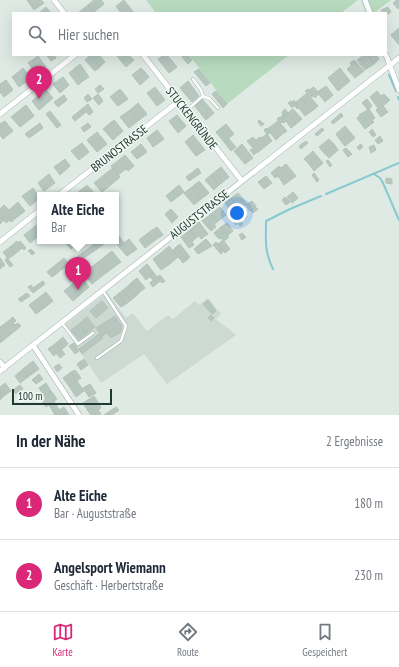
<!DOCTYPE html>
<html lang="de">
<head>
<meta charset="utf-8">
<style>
	:root { --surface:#fff; --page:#f2f2f3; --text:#1f2937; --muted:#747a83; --line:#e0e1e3; --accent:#db2777 }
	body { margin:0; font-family:"PT Sans Narrow",sans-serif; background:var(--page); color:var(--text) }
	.scale { position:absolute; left:12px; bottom:10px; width:100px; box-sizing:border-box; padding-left:4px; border:2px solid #203931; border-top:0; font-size:11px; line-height:14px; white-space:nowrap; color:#203931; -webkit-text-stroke:3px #eff7f2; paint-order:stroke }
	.you { position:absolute; left:237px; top:213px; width:14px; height:14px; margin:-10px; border:3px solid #fff; border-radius:50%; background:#1a73e8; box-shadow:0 0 0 6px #1a73e833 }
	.badge { display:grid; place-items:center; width:26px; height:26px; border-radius:50%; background:var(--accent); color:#fff; font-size:13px; font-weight:700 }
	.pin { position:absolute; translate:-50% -33px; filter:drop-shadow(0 1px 2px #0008) }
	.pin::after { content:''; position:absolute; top:21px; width:14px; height:12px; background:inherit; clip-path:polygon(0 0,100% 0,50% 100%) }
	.popup { position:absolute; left:37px; top:192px; width:82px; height:52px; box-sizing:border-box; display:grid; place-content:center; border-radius:0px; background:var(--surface); filter:drop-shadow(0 1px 3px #0005); font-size:13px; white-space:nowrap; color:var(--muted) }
	.popup b { font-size:15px; color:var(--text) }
	.popup::after { content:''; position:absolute; left:50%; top:100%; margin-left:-8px; border:8px solid transparent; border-top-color:var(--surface) }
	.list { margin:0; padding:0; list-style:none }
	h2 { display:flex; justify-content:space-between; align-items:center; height:52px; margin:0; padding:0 16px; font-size:17px }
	h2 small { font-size:13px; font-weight:400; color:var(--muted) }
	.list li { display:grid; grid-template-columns:26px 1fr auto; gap:12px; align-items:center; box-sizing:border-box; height:72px; padding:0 16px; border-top:1px solid var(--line) }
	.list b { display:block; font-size:15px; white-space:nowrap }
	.list p { margin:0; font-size:13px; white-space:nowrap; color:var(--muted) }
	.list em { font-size:13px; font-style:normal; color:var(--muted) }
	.icon { flex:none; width:22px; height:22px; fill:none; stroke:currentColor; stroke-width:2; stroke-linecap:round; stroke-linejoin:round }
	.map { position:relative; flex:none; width:399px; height:415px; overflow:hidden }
	.search { position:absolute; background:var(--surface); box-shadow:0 4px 16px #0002; left:12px; right:12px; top:12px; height:44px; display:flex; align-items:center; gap:10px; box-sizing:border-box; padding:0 14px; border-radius:0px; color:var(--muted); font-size:15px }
	.sheet { height:196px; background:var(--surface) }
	nav { display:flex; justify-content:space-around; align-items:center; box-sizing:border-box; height:56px; border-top:1px solid var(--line); background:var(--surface); font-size:11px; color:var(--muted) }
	nav a { display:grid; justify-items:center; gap:2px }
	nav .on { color:var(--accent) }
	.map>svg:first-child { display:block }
	.built { fill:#cddad3 }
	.green { fill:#b8dbbf }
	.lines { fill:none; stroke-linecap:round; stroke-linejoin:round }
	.stream { stroke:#87c9cf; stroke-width:2 }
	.building { fill:#b7c7c0; stroke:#b1c3bb }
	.lane-casing { stroke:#a2b1ab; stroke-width:3.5 }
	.street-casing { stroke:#a2b1ab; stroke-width:6 }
	.lane { stroke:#fff; stroke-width:2.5 }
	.street { stroke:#fff; stroke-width:5 }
	.labels { text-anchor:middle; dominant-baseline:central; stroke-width:3; stroke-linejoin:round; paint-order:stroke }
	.street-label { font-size:12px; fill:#203931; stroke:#eff7f2 }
</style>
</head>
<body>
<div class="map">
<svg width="399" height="415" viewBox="0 0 399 415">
	<rect width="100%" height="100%" fill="#dfeae4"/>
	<path class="built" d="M107,292L126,318L133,313L147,331L168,315L173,319L195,301L199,305L208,298L221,314L216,319L236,335L167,384L144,354L101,383L63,326Z"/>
	<path class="green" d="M146,0H358L341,13H156Z
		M361,0H391L374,13H366Z
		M189,55H289L227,104Z"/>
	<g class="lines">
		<path class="stream" d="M389,75L396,91
			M398,97L399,100
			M374,174L380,178L383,183L399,220
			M326,194L399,163
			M273,269C264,251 266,240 266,221L290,209L321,196"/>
	</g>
	<path class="building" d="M27,0H41L44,3L34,10Z
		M94,0H101L104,4L94,12L88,5Z
		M124,0L134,13H121L116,6Z
		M397,0H399L398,9L393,3Z
		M88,5L94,12L78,13Z
		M46,7L51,13H39Z
		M388,7L391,12L386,15V13H383L381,10Z
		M399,28V45L391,35Z
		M46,55H54L56,58L51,61Z
		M90,55L100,67L95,71L85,60Z
		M90,55H99L105,62L100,67Z
		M118,55H129L121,61L117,56Z
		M129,55L134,60L126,67L121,61Z
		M164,55H167L177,67L169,73L158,59Z
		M185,55H188L192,60L188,64L182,57Z
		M363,55H367L374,64L368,68L360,58Z
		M367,55H376L379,59L374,64Z
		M38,56L46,67L37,74L28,63Z
		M360,58L368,68L365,70L357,60Z
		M354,60L356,62L352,66L350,63Z
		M356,62L364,71L355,78L347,69Z
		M80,64L89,77L83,81L74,69Z
		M23,68L31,78L19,87L12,77Z
		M141,68L145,72L136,80L132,75Z
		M340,68L350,81L338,91L328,78Z
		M74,69L83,81L78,85L69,73Z
		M199,69L210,83L206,86L194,72Z
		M145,72L149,77L140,85L136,80Z
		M63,77L69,85L60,93L53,84Z
		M6,80L13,90L4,97L0,92V84Z
		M188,81L199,96L192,102L180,88Z
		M100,85L104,89L98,93L95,89Z
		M326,86L333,95L325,102L317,92Z
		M155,87L165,100L157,106L147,93Z
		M314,87L319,94L315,98L309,90Z
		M120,89L128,99L118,106L110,97Z
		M308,89L313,96L312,97L305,91Z
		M46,90L53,98L39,110L32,101Z
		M216,91L227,104L223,108L212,94Z
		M377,91L381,96L384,94L390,100L383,106L388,112L381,117L376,110L378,108L370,97Z
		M307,93L318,106L312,111L301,98Z
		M88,94L92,99L87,102L84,98Z
		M98,94L103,101L99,105L93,98Z
		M64,95L67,100L58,107L54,102Z
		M301,98L312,111L305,116L295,103Z
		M202,99L214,113L206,120L194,105Z
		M367,99L372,106L368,110L362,103Z
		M294,100L299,107L297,109L292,102Z
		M291,101L294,106L292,108L288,103Z
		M138,103L147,114L138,121L130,110Z
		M88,104L93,112L89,115L86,112L75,121L72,117Z
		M26,105L34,116L20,127L11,117Z
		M285,109L288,113L283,117L282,112Z
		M293,109L302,119L296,124L288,113Z
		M369,109L375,118L372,120L374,122L365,129L357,118L360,116L359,115Z
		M130,110L138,121L129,128L120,117Z
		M50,111L61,125L57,128L46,114Z
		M288,113L296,124L291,128L283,117Z
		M341,113L343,116L333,124L331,122Z
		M177,115L186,126L178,133L169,121Z
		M282,116L286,121L284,123L279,118Z
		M279,117L283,122L280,123L277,119Z
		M114,120L123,131L113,140L103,129Z
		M259,120L264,124L261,126L258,122Z
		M5,121L13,131L3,139L0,135V124Z
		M278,121L287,131L281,135L273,125Z
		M40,123L43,128L29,138L25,134Z
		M88,123L91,127L84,132L81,128Z
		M226,124L234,134L224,142L216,132Z
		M273,125L281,135L276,140L267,129Z
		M345,126L350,132L340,140L336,134Z
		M266,128L270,133L267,135L264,130Z
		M322,128L324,130L317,136L315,134Z
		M372,129L376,135L373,137L369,132Z
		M157,130L164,139L153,147L147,138Z
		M97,132L107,144L97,152L87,140Z
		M350,132L355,138L345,146L340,140Z
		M267,134L272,141L267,145L261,138Z
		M193,135L205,150L196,156L185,142Z
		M380,136L383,141L378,144L375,140Z
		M253,137L256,140L260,137L267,145L257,153L247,141Z
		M228,138L236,147L231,151L224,142Z
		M329,139L334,144L324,153L319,147Z
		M306,141L308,143L301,149L299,146Z
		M82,143L89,152L79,160L71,151Z
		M141,144L147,152L137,159L131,152Z
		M242,144L253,158L245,164L234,151Z
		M334,144L338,150L329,158L324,153Z
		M361,144L363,147L359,150L357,147Z
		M374,145L376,150L371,153L369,147Z
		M346,148L352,154L348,157L343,150Z
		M253,149L256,153L254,155L250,150Z
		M313,151L318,157L309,164L304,159Z
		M125,155L134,166L128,171L119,160Z
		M318,157L323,163L314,171L309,164Z
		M65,159L70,166L60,175L54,167Z
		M119,160L126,169L118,175L111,166Z
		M328,160L332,165L330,167L326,161Z
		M286,164L296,176L284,185L278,176L275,178L271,173L279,166L281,168Z
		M221,167L229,177L219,185L211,175Z
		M113,168L120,177L112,184L104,175Z
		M198,168L201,173L189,181L186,177Z
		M314,173L319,180L317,182L312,175Z
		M49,174L55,183L44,191L38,183Z
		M104,175L112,184L102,192L94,183Z
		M211,175L219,185L214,190L205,180Z
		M266,176L272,183L264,189L258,182Z
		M386,178L392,179V184L386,183Z
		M199,181L209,193L201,199L192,187Z
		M87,185L96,195H78L77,193Z
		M179,185L184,192L171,202L166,196Z
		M192,187L201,199L194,205L184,193Z
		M33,188L40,198L30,206L22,196Z
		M293,192L298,198L292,203L287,197Z
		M238,193L247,204L240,209L231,198Z
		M285,197L290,202L286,205L282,200Z
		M231,198L241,210L234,215L225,203Z
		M252,201L256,206L250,211L246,205Z
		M18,202L25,211L11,222L10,220L6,223L0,214V209L4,205L9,210Z
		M220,207L226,215L217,222L211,214Z
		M255,207L258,209L253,213L251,210Z
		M171,209L178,217L172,223L165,214Z
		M241,210L247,217L244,219L239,212Z
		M232,213L234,215L236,214L240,219H239L243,224L240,226L238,223L236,225L229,215Z
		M211,214L217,222L214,224L216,227L211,231L202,221Z
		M0,216L4,220L0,224Z
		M199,222L208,234L201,239L199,236L196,238L190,230Z
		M227,223L233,231L228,235L221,227Z
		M38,224L40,227V235L30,243L24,235Z
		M157,227L163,235L154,241L148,233Z
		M221,227L225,232L217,237L214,233Z
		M190,230L196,238L192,242L194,245L189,248L181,237Z
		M116,232L124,243L119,247L115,241H116Z
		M225,232L229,237L224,241L221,238L219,239L218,237Z
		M148,233L154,241L145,248L139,240Z
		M242,233L246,237L242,240L239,235Z
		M129,239L137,249L127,256L119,247Z
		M206,239L212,246L198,254L194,249Z
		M223,240L230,249L225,253L218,244Z
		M17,241L22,248L15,254L10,247Z
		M20,241L26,248L24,250L18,243Z
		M64,241H81L71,249Z
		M98,241H102L104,244L80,261L77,257Z
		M216,242L224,251L221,254L213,245Z
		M180,244L190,257L187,260L176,247Z
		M169,246L178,257L170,264L161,253Z
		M10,247L15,254L8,259L3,252Z
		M176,247L187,260L183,263L173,250Z
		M31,249L35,253L32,255L28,251Z
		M112,251L121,262L106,273L98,262Z
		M161,253L170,264L161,270L153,259Z
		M0,258L5,265L0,269Z
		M7,258L13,265L10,267L5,260Z
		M64,258L69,264L52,277L47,272Z
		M98,262L106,273L92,284L84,273Z
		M147,264L154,273L146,280L139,271Z
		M154,273L157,277L160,275L165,281L162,283L160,281L153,287L150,283L153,280L150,277Z
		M81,277L89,287L73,301L64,291Z
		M137,278L145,288L140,292L132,282Z
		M43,281L45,284L33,293L28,287L31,285L33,288Z
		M132,282L140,292L136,296L128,286Z
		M128,286L136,296L131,300L123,290Z
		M123,290L131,300L126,304L118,294Z
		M46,292L53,301L44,308L37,299Z
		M27,293L30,296L21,302L18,299Z
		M118,294L126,304L121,307L113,298Z
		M37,299L44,308L36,314L29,305Z
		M208,300L216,311L212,314L203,304Z
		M102,301L108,308L96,318L90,311Z
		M211,315L214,318L211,321L208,318Z
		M115,316L122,326L121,332L111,338L107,333L102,336L103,338L82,354L79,349L100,333L96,328Z
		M13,317L16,321L13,323L15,325L18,323L21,326L10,335L3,325Z
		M87,317L95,327L87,334L79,324Z
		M79,324L87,334L79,340L71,330Z
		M3,325L10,335L0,343V327Z
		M63,337L68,344L61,350L56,343Z
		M56,343L65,354L60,358L56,353L54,356L48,349Z
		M74,343L79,351L75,354L69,346Z
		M84,359L88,365L81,370L77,364Z
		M33,361L39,369L28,377L23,369Z
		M59,364L62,368L57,372L54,367Z
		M23,369L28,377L20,383L15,376Z
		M75,370L81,378L77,381L71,372Z
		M71,372L77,381L69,386L63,378Z
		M39,374L43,379L36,384L32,380Z
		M77,381L84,391L76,397L69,386Z
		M5,383L11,391L4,396L0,391V387Z
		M46,383L51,391L44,396L39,388Z
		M90,384L96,393L89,397L83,388Z
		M20,385L23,389L16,394L13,390Z
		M0,391L4,396L0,400Z
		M51,391L57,399L46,407L42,401L46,399L44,396Z
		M94,396L99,404L88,411L83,403Z
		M54,401L59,410L54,413L49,405Z
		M99,404L101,408L98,410L101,414L91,415L88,411Z
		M64,407L69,415H54V413Z
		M116,407L119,410L112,415H104Z"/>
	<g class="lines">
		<defs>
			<path id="lane" d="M203,96L210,99L218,108
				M187,110L203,96L201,90L193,79
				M62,323L78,344L93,333
				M97,358L121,341L126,326L103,291"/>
			<path id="street" d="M54,0L64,13
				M365,0L370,13
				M143,55L242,181
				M386,55L399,90
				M0,114L75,55
				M59,195L179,101
				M0,242L40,210
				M33,345L79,415
				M0,362L5,368
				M0,371L399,58"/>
		</defs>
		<use href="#lane" class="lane-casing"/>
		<use href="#street" class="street-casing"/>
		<use href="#lane" class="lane"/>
		<use href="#street" class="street"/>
	</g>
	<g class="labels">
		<g class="street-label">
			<text transform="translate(192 118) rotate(52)">STUCKENGRÜNDE</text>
			<text transform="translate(119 148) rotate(-38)">BRUNOSTRASSE</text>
			<text transform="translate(199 214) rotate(-38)">AUGUSTSTRASSE</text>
		</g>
	</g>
</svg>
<div class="scale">100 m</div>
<div class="you"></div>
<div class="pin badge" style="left:78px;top:290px">1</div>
<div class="popup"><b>Alte Eiche</b>Bar</div>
<div class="pin badge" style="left:39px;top:99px">2</div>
<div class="search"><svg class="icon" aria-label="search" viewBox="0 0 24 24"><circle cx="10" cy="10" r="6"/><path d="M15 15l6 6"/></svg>Hier suchen</div>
</div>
<section class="sheet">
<h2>In der Nähe<small>2 Ergebnisse</small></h2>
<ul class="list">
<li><span class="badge">1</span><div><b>Alte Eiche</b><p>Bar · Auguststraße</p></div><em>180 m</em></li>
<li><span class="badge">2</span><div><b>Angelsport Wiemann</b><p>Geschäft · Herbertstraße</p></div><em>230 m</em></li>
</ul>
</section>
<nav>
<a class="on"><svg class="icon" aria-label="map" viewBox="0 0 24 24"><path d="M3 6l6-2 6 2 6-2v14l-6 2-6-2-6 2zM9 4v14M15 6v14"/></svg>Karte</a>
<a><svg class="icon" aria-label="directions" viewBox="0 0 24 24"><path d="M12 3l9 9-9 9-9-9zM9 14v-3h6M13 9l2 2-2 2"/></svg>Route</a>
<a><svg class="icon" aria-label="saved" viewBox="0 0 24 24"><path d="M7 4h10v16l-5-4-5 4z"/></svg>Gespeichert</a>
</nav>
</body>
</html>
